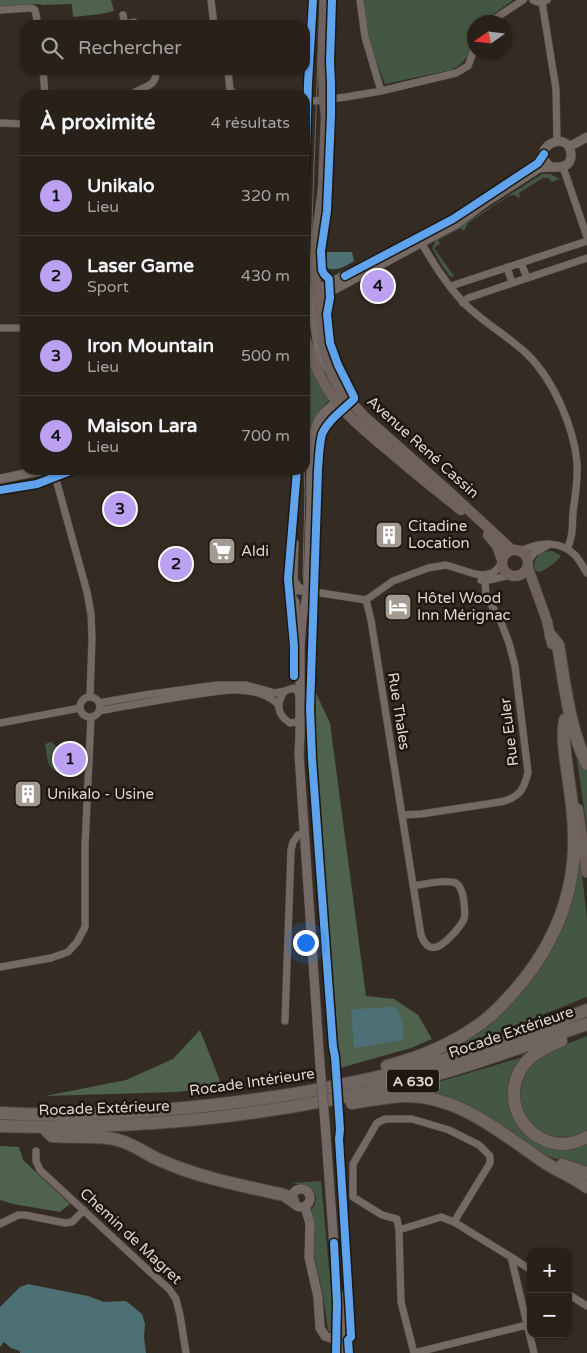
<!DOCTYPE html>
<html lang="fr">
<head>
<meta charset="utf-8">
<style>
	:root { --surface:#27211a; --page:#332e27; --text:#f1f3f6; --muted:#a4a3a2; --line:#433e39; --accent:#bca0f2 }
	body { margin:0; font-family:"Varela Round",sans-serif; background:var(--page); color:var(--text) }
	.controls { position:absolute; right:15px; bottom:15px; display:grid; overflow:hidden; border-radius:10px; box-shadow:0 1px 4px #0004 }
	.controls button { width:45px; height:45px; display:grid; place-items:center; padding:0; border:0; border-bottom:1px solid var(--line); background:var(--surface); color:var(--text); font:25px sans-serif }
	.compass { position:absolute; left:467px; top:15px; width:45px; height:45px; border-radius:50%; background:var(--surface); box-shadow:0 1px 4px #0004; rotate:256deg }
	.you { position:absolute; left:305px; top:942px; width:18px; height:18px; margin:-12px; border:4px solid #fff; border-radius:50%; background:#1a73e8; box-shadow:0 0 0 8px #1a73e833 }
	.badge { display:grid; place-items:center; width:32px; height:32px; border-radius:50%; background:var(--accent); color:#111; font-size:16px; font-weight:700 }
	.pin { position:absolute; translate:-50% -50%; border:2px solid #fff; box-shadow:0 1px 5px #0006 }
	.list { margin:0; padding:0; list-style:none }
	h2 { display:flex; justify-content:space-between; align-items:center; height:65px; margin:0; padding:0 20px; font-size:21px }
	h2 small { font-size:16px; font-weight:400; color:var(--muted) }
	.list li { display:grid; grid-template-columns:32px 1fr auto; gap:15px; align-items:center; box-sizing:border-box; height:80px; padding:0 20px; border-top:1px solid var(--line) }
	.list b { display:block; font-size:19px; white-space:nowrap }
	.list p { margin:0; font-size:16px; white-space:nowrap; color:var(--muted) }
	.list em { font-size:16px; font-style:normal; color:var(--muted) }
	.icon { flex:none; width:28px; height:28px; fill:none; stroke:currentColor; stroke-width:2; stroke-linecap:round; stroke-linejoin:round }
	.map { position:relative; flex:none; width:587px; height:1353px; overflow:hidden }
	.search { position:absolute; background:var(--surface); box-shadow:0 1px 4px #0004; left:20px; top:20px; width:290px; height:55px; display:flex; align-items:center; gap:12px; box-sizing:border-box; padding:0 18px; border-radius:15px; color:var(--muted); font-size:19px }
	.panel { position:absolute; background:var(--surface); box-shadow:0 1px 4px #0004; left:20px; top:90px; width:290px; height:385px; border-radius:15px }
	.map>svg:first-child { display:block }
	.green { fill:#445743 }
	.forest { fill:#4e624d }
	.water { fill:#4c7074 }
	.lines { fill:none; stroke-linecap:round; stroke-linejoin:round }
	.minor-casing { stroke:#4e4740; stroke-width:8 }
	.tertiary-casing { stroke:#4e4740; stroke-width:10 }
	.secondary-casing { stroke:#4e4740; stroke-width:11 }
	.primary-casing { stroke:#4e4740; stroke-width:12 }
	.motorway-casing { stroke:#4e4740; stroke-width:14 }
	.minor { stroke:#756965; stroke-width:7 }
	.tertiary { stroke:#756965; stroke-width:9 }
	.secondary { stroke:#6f625c; stroke-width:10 }
	.primary { stroke:#6d6059; stroke-width:11 }
	.motorway { stroke:#71665f; stroke-width:12 }
	.tram { stroke:#706863; stroke-width:1 }
	.tertiary-bridge-casing { stroke:#4e4740; stroke-width:10; stroke-linecap:butt }
	.tertiary-bridge { stroke:#756965; stroke-width:9 }
	.cycleway-casing { stroke:#1d170f; stroke-width:11 }
	.cycleway { stroke:#60a3ed; stroke-width:8 }
	.labels { text-anchor:middle; dominant-baseline:central; stroke-width:5; stroke-linejoin:round; paint-order:stroke }
	.shield { fill:#1d170f; stroke:#a59d93; stroke-width:1 }
	.shield-label { font-size:14px; font-weight:bold; fill:#dfd6cc }
	.street-label { font-size:15px; fill:#dfd6cc; stroke:#1d170f }
	.poi-label { font-size:15px; fill:#dfd6cc; stroke:#1d170f; text-anchor:start }
</style>
</head>
<body>
<div class="map">
<svg width="587" height="1353" viewBox="0 0 587 1353">
	<rect width="100%" height="100%" fill="#342c23"/>
	<path class="green" d="M364,0H513L491,16L483,22H474C474,43 471,61 451,70L385,84L370,45L367,29Z
		M542,174H550L560,179L551,182L549,178H543L519,193L520,198L514,195L509,196L468,223L464,231L461,228L438,240L440,244L434,248L454,276L451,277L443,267L432,248L436,240L461,226Z
		M308,358L316,374L315,377L318,382L321,383L329,400L314,419L309,436L307,485L305,465Z
		M552,551L560,555V557C554,564 548,568 540,572L536,571L534,567C535,555 540,552 552,551Z
		M574,739L582,762L587,770V829Z
		M51,742L62,751L64,760L61,773L54,771L48,763L45,744Z
		M579,847L587,919V997L504,1030L451,1048L551,949Z
		M587,1036V1130L574,1136L560,1137L552,1136L539,1130L532,1126L523,1114L518,1091L523,1075L534,1061L547,1052Z
		M526,1056L509,1084L536,1140L587,1142V1169L547,1156L518,1138L408,1091Z
		M321,1181L334,1322L333,1332H330L328,1330L323,1295L313,1251L315,1229L311,1210L315,1204L316,1197L312,1189L307,1186L292,1183Z"/>
	<path class="forest" d="M0,0H111L114,11L101,14L73,17L72,4L41,5V4L0,6Z
		M315,691L330,723L366,996L394,999L418,1015L432,1039L411,1048L340,1068L316,768Z
		M200,1030L222,1086L177,1092L45,1096L126,1080L173,1059Z
		M0,1146L19,1147L23,1160L70,1204L60,1212L13,1204L0,1200Z"/>
	<path class="water" d="M327,252H352L354,261C346,266 336,272 327,268Z
		M392,1007L396,1008C402,1014 405,1032 402,1040L354,1048L351,1012L353,1009Z
		M28,1284L88,1296L104,1302L126,1301L142,1314L145,1324L144,1337L146,1353H20V1351L11,1348L4,1342L0,1347V1307L20,1287Z"/>
	<g class="lines">
		<defs>
			<path id="minor" d="M211,0L214,25
				M360,0L365,37L381,91
				M533,0C538,3 542,3 547,0
				M542,2L556,89L557,141
				M0,10L31,8L35,10L38,25
				M123,15L125,25
				M490,22L523,0
				M125,24L134,22
				M43,70L45,95
				M228,70L230,90L237,95
				M133,95L135,92C146,86 157,86 156,70
				M305,102L346,97L381,91L456,73L468,66L474,50
				M0,123L25,124
				M563,167L587,237
				M421,242C434,265 447,286 465,304C484,323 508,336 527,354C553,379 574,427 577,463C578,477 576,491 574,505C571,521 575,533 567,549
				M521,263L527,278
				M507,267L512,283
				M451,288L454,285L587,241
				M463,303L468,298L587,258
				M0,328H25
				M45,470L55,478L57,483L87,592L91,614L92,638L90,697
				M295,543L294,579L297,585L304,591
				M521,551C540,542 561,540 576,556C580,561 583,567 587,573
				M529,560L534,553L547,546
				M481,580H489L511,575
				M289,590L321,593L366,600L371,620L421,935C430,959 445,943 455,932C458,928 462,924 464,919C466,912 464,903 463,896C462,891 460,886 456,883C447,879 423,884 413,886
				M289,591L296,602L297,630
				M366,600L393,581L428,568L446,565L475,574L484,575L493,573L502,564
				M299,696L298,692L293,688L285,691C276,703 276,714 290,723L297,722L300,718
				M80 707a10 10 0 1 1 20 0a10 10 0 1 1-20 0Z
				M99,703L144,695L217,685H246L275,693L285,691
				M99,711C130,705 160,700 191,695C206,693 221,690 237,690C250,690 270,694 279,706
				M0,723L80,708
				M402,815L421,814L500,802C518,798 524,791 528,772L515,666L509,643L501,622L486,595L485,580
				M0,967L51,958L68,952L77,942L85,927V846L91,717
				M285,1021L291,850L293,842L298,835L304,834
				M36,1151V1161L40,1170L149,1271L169,1289L176,1299L180,1315L186,1353
				M0,1224L18,1215H25L65,1223L72,1222L84,1210
				M399,1230L441,1217L454,1222L511,1257L534,1353
				M511,1257L531,1270
				M568,1294L587,1306
				M414,1353L401,1302L399,1230L397,1219L382,1215L353,1197V1164L377,1123L385,1119H412L449,1130L479,1145L490,1156V1163L454,1222
				M414,1353L527,1325"/>
			<path id="tertiary" d="M569,147L587,137
				M305,248C307,264 300,286 314,297
				M305,296L431,231
				M305,300C316,306 315,341 320,354C322,359 325,364 328,369
				M305,305L456,224L486,202L539,168C550,165 572,173 571,154C569,127 526,149 551,167
				M0,479L44,470
				M0,490L37,484L73,470
				M294,656L288,579L297,470
				M320,1065L299,754L300,734V646L302,619L306,601L308,584L311,503V464L313,440L315,430L318,421L324,413L336,402L338,397
				M325,1123L336,1274L337,1313L336,1353
				M292 1198a9 9 0 1 1 18 0a9 9 0 1 1-18 0Z
				M305,1206L310,1224L309,1257L318,1297L320,1328L325,1336L342,1342L344,1353
				M341,1296L349,1352"/>
			<path id="secondary" d="M325,0L323,62L324,100L326,115L323,189L317,233L315,272L323,345L332,375L338,386L344,395L365,417L445,488L512,550
				M305,184L308,83L313,0
				M305,338C312,361 322,383 337,403C352,421 372,437 390,452C413,472 437,491 461,510
				M488,535L497,546L502,560
				M502 563a13 13 0 1 1 26 0a13 13 0 1 1-26 0Z
				M528,568L547,621L552,644
				M578,809L584,850"/>
			<path id="primary" d="M584,850L587,872"/>
			<path id="motorway" d="M551,636L558,645C565,685 569,728 587,764
				M584,850L587,847
				M561,1041C549,1046 537,1051 528,1060C498,1091 519,1141 561,1144C570,1144 579,1141 587,1137
				M387,1066C419,1058 450,1045 477,1026C488,1019 499,1008 508,998C547,957 572,906 574,849C575,822 571,796 567,769C565,752 562,737 565,720
				M352,1103C369,1100 387,1097 405,1096C458,1095 503,1134 544,1162C558,1171 573,1177 587,1187
				M0,1113C68,1117 136,1113 204,1106C251,1101 299,1094 345,1084C428,1068 509,1041 587,1010
				M0,1126C137,1130 271,1117 404,1083C466,1068 526,1045 587,1024
				M43,1127L52,1136C76,1138 102,1134 124,1142C138,1147 149,1156 162,1161C200,1178 244,1186 284,1195L293,1201
				M562,1165L587,1173"/>
		</defs>
		<use href="#minor" class="minor-casing"/>
		<use href="#tertiary" class="tertiary-casing"/>
		<use href="#secondary" class="secondary-casing"/>
		<use href="#primary" class="primary-casing"/>
		<use href="#motorway" class="motorway-casing"/>
		<use href="#minor" class="minor"/>
		<use href="#tertiary" class="tertiary"/>
		<use href="#secondary" class="secondary"/>
		<use href="#primary" class="primary"/>
		<use href="#motorway" class="motorway"/>
		<path class="tram" d="M305,419L320,0
			M304,470L305,491L303,574L309,605L307,673V721L347,1302C347,1320 340,1335 341,1353"/>
		<defs>
			<path id="tertiary-bridge" d="M320,1065L325,1123"/>
		</defs>
		<use href="#tertiary-bridge" class="tertiary-bridge-casing"/>
		<use href="#tertiary-bridge" class="tertiary-bridge"/>
		<defs>
			<path id="cycleway" d="M332,0L330,62L331,83V115L327,211L321,251L322,270L324,274L329,279L330,298L327,314L330,343L338,365L354,397V399C343,410 328,420 322,434C319,446 319,458 318,470L310,709L312,759L333,1047L335,1057L340,1129L339,1139L350,1317L351,1337L348,1340L349,1353
				M305,184L308,83L313,0
				M345,276L453,219L538,163L544,154
				M0,490L37,484L73,470
				M294,676V646L288,579L297,470
				M334,1243L337,1303L336,1353"/>
		</defs>
		<use href="#cycleway" class="cycleway-casing"/>
		<use href="#cycleway" class="cycleway"/>
	</g>
	<defs>
		<symbol id="building-square" viewBox="-11 -11 22 22"><rect x="-9" y="-9" width="18" height="18" rx="4" fill="#a39a91" stroke="#1d170f"/><path d="M-4-6H4V6H1V3H-1V6H-4ZM-2.5-4.3h1.7v1.8h-1.7ZM.8-4.3h1.7v1.8H.8ZM-2.5-1h1.7V.8h-1.7ZM.8-1h1.7V.8H.8Z" fill="#fff"/></symbol>
		<symbol id="supermarket-square" viewBox="-11 -11 22 22"><rect x="-9" y="-9" width="18" height="18" rx="4" fill="#a39a91" stroke="#1d170f"/><path d="M-6-5.5h2.5l.6 2H6L4.5 2H-2.5L-4.4-4H-6ZM-1.5 3.2a1.3 1.3 0 1 0 .1 0ZM3 3.2a1.3 1.3 0 1 0 .1 0Z" fill="#fff"/></symbol>
		<symbol id="hotel-square" viewBox="-11 -11 22 22"><rect x="-9" y="-9" width="18" height="18" rx="4" fill="#a39a91" stroke="#1d170f"/><path d="M-6-4.5h1.5V1H6V5H4.5V3h-9V5H-6ZM-4 0a1.8 1.8 0 1 1 3.6 0ZM.5 0V-2.5h3Q6-2.5 6 0Z" fill="#fff"/></symbol>
	</defs>
	<g fill-rule="evenodd">
		<use href="#building-square" x="373" y="519" width="32" height="32"/>
		<use href="#supermarket-square" x="206" y="535" width="32" height="32"/>
		<use href="#hotel-square" x="382" y="591" width="32" height="32"/>
		<use href="#building-square" x="12" y="778" width="32" height="32"/>
	</g>
	<g class="labels">
		<rect class="shield" x="387" y="1069.5" width="52" height="23" rx="4"/>
		<g class="shield-label">
			<text x="413" y="1081">A 630</text>
		</g>
		<g class="street-label">
			<text transform="translate(423 447) rotate(42)">Avenue René Cassin</text>
			<text transform="translate(399 711) rotate(81)">Rue Thales</text>
			<text transform="translate(509 732) rotate(-97)">Rue Euler</text>
			<text transform="translate(511 1032) rotate(-19)">Rocade Extérieure</text>
			<text transform="translate(252 1082) rotate(-8)">Rocade Intérieure</text>
			<text transform="translate(104 1108) rotate(-2)">Rocade Extérieure</text>
			<text transform="translate(131 1236) rotate(43)">Chemin de Magret</text>
		</g>
		<g class="poi-label">
			<text x="408" y="526">Citadine<tspan x="408" dy="17">Location</tspan></text>
			<text x="241" y="551">Aldi</text>
			<text x="417" y="598">Hôtel Wood<tspan x="417" dy="17">Inn Mérignac</tspan></text>
			<text x="47" y="794">Unikalo - Usine</text>
		</g>
	</g>
</svg>
<div class="controls">
<button>+</button>
<button>−</button>
</div>
<svg class="compass" viewBox="-18 -18 36 36"><path d="M0-13l5 13h-10z" fill="#e53935"/><path d="M0 13l5-13h-10z" fill="#a4a3a2"/></svg>
<div class="you"></div>
<div class="pin badge" style="left:70px;top:759px">1</div>
<div class="pin badge" style="left:176px;top:564px">2</div>
<div class="pin badge" style="left:120px;top:509px">3</div>
<div class="pin badge" style="left:378px;top:286px">4</div>
<div class="search"><svg class="icon" aria-label="search" viewBox="0 0 24 24"><circle cx="10" cy="10" r="6"/><path d="M15 15l6 6"/></svg>Rechercher</div>
<section class="panel">
<h2>À proximité<small>4 résultats</small></h2>
<ul class="list">
<li><span class="badge">1</span><div><b>Unikalo</b><p>Lieu</p></div><em>320 m</em></li>
<li><span class="badge">2</span><div><b>Laser Game</b><p>Sport</p></div><em>430 m</em></li>
<li><span class="badge">3</span><div><b>Iron Mountain</b><p>Lieu</p></div><em>500 m</em></li>
<li><span class="badge">4</span><div><b>Maison Lara</b><p>Lieu</p></div><em>700 m</em></li>
</ul>
</section>
</div>
</body>
</html>
